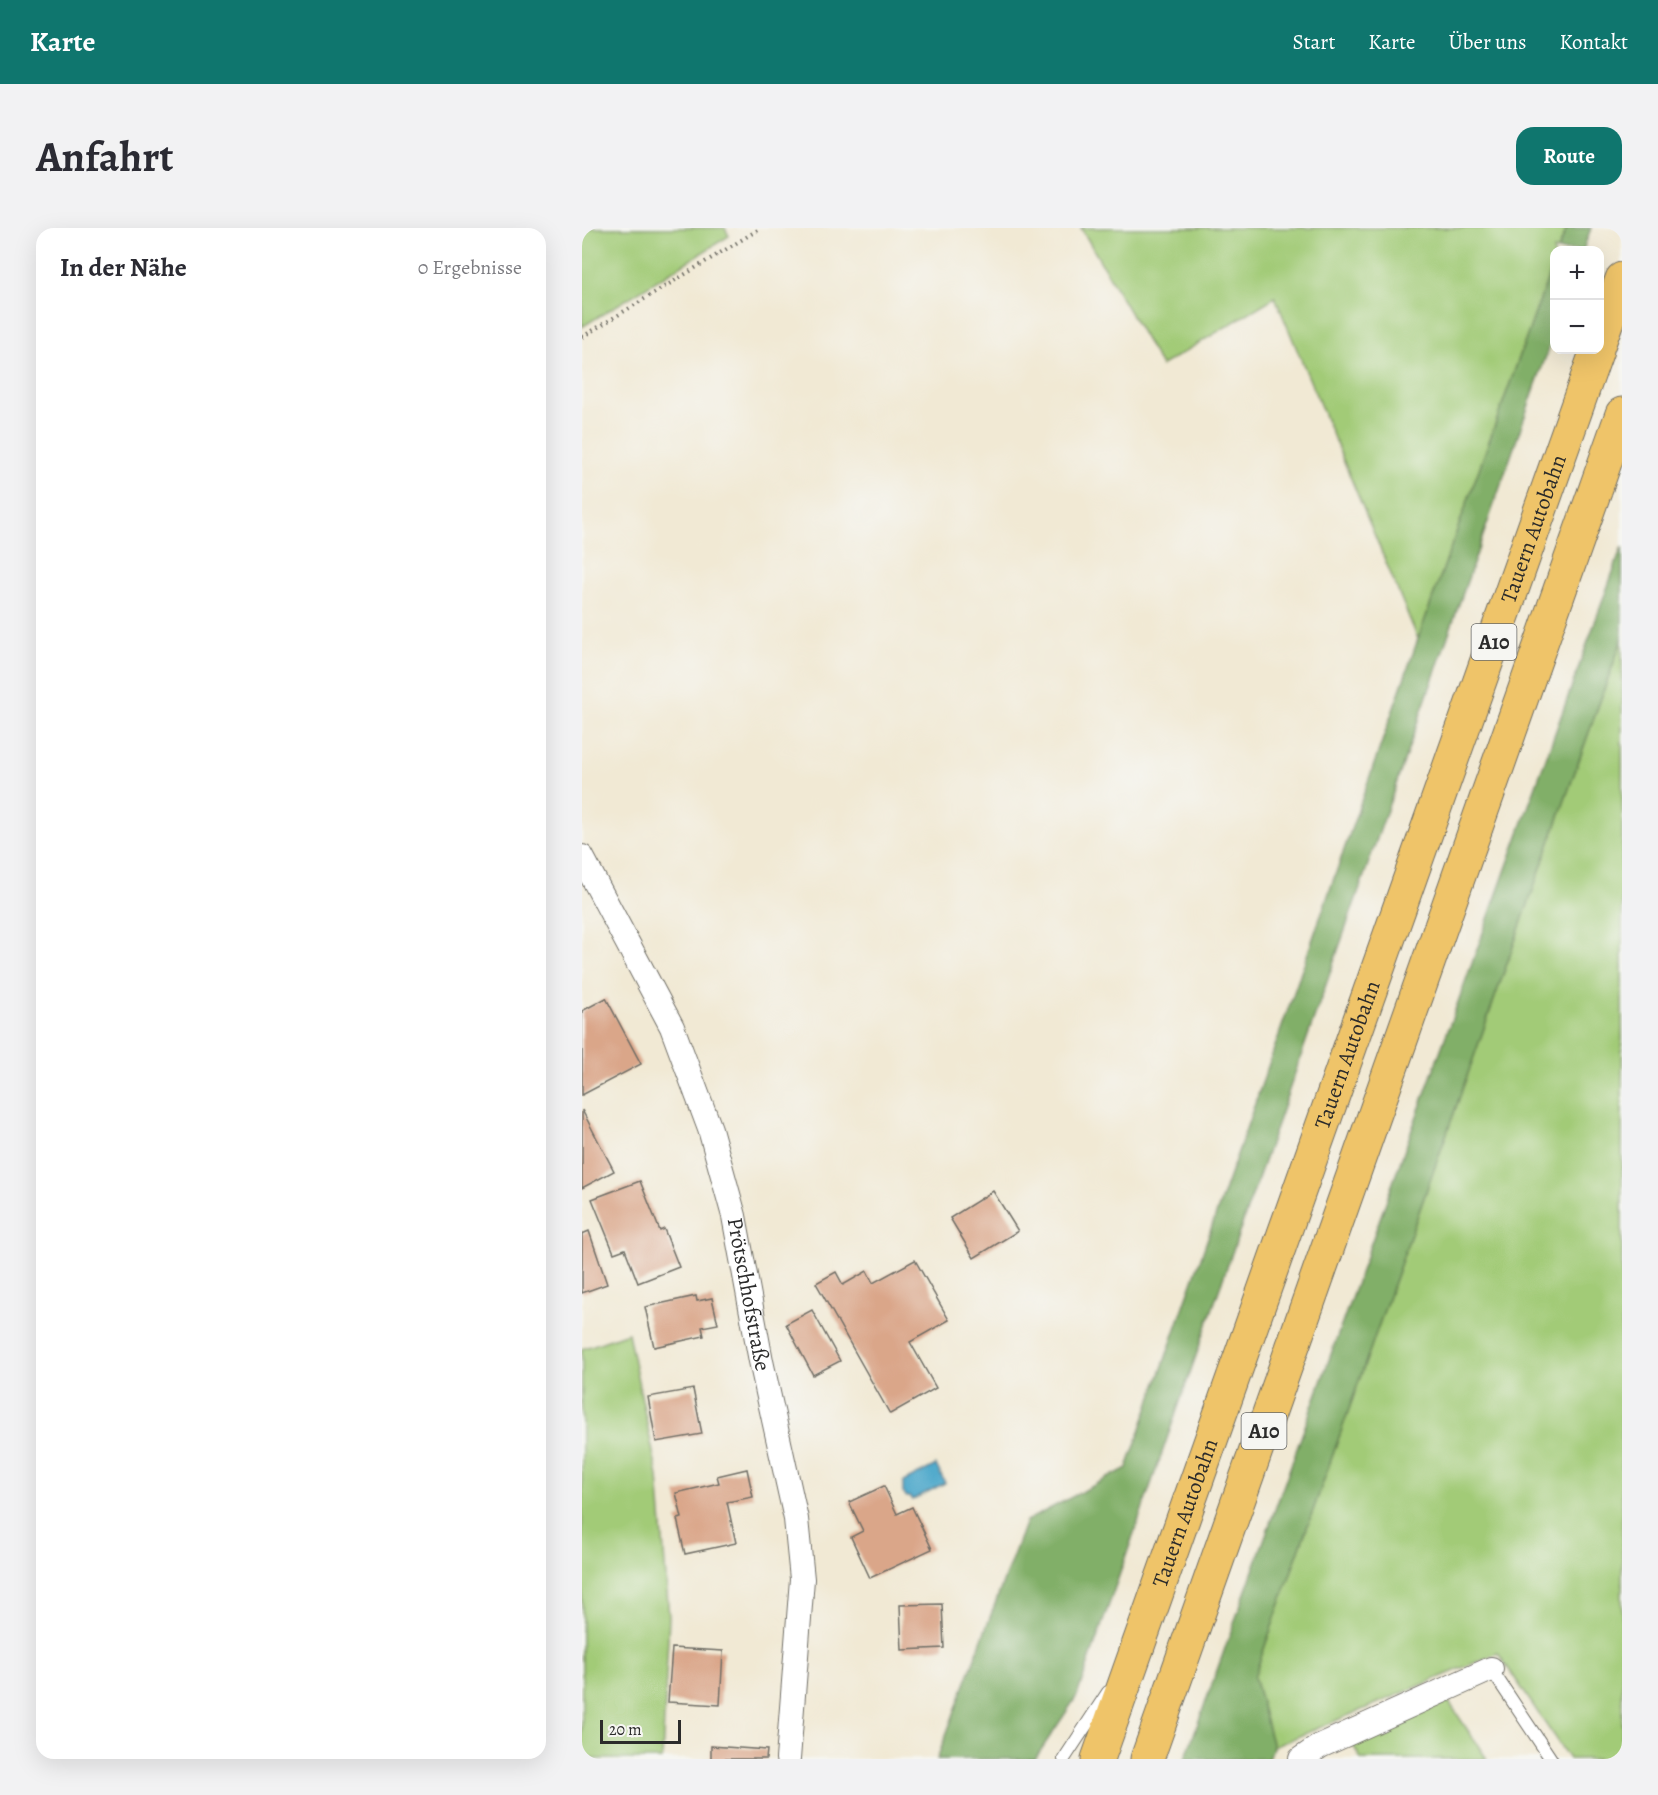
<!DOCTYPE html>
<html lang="de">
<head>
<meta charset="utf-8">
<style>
	:root { --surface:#fff; --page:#f2f2f3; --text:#2b2b33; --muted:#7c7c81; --line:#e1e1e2; --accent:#0f766e }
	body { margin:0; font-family:Alegreya,serif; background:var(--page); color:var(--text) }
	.controls { position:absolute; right:18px; top:18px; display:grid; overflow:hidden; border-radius:12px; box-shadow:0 6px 24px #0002 }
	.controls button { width:54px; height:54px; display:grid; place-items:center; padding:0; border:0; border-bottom:2px solid var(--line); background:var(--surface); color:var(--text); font:30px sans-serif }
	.scale { position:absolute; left:18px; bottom:15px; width:81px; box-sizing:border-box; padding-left:6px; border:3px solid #2b2b2b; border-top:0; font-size:16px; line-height:21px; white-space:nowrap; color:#2b2b2b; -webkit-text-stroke:4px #f6f6f2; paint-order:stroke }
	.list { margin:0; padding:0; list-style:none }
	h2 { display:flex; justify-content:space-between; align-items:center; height:78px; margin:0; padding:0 24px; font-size:26px }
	h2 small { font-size:20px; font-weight:400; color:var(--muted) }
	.map { position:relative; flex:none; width:1040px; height:1531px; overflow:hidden; border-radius:18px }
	header { display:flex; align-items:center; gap:36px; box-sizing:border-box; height:84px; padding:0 30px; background:var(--accent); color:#fff }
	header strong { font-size:28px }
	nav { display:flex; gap:33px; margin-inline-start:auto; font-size:21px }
	.intro { display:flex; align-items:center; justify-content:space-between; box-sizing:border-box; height:144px; padding:0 36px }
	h1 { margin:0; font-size:42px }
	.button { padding:15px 27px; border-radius:18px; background:var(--accent); color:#fff; font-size:21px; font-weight:700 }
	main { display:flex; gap:36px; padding:0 36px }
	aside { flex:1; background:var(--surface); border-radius:18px; box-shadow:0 6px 24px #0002 }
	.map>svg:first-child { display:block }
	.green { fill:#a2cb77; stroke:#667b51; stroke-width:1.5 }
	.forest { fill:#81af68; stroke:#566d4a; stroke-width:1.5 }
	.water { fill:#4da8cb; stroke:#3c6a7b; stroke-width:1.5 }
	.building { fill:#daa689 }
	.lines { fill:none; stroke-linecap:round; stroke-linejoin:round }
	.lane-casing { stroke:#706e66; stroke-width:14 }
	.street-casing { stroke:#706e66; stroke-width:26 }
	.highway-casing { stroke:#706e66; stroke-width:35 }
	.path { stroke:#706e66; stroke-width:4; stroke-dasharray:1.5 4.5; stroke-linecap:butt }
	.lane { stroke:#fff; stroke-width:12 }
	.street { stroke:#fff; stroke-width:24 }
	.highway { stroke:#efc469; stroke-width:33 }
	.labels { text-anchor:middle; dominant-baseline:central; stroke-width:4.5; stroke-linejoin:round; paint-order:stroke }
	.shield { fill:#f6f6f2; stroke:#686867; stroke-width:1.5 }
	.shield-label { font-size:21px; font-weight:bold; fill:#2b2b2b }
	.street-label { font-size:22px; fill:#2b2b2b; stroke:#f6f6f2 }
</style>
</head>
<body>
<header>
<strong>Karte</strong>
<nav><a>Start</a><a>Karte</a><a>Über uns</a><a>Kontakt</a></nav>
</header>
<div class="intro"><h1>Anfahrt</h1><a class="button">Route</a></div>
<main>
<aside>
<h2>In der Nähe<small>0 Ergebnisse</small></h2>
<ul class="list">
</ul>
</aside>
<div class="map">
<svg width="1040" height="1531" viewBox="0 0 1040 1531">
	<rect width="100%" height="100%" fill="#f6f6f2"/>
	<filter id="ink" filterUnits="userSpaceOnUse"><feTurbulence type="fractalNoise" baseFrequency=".0167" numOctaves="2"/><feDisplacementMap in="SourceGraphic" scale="12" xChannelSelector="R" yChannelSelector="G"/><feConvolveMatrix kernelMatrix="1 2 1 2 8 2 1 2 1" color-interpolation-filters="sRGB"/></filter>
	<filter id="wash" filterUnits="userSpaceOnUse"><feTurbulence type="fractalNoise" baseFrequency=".008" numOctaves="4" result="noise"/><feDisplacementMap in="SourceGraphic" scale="24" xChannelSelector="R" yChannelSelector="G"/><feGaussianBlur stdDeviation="1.35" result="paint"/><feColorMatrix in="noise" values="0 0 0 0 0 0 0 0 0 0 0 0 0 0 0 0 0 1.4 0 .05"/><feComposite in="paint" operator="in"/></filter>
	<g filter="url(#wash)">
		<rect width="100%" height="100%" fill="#f1e9d4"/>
		<path class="green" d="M0,0H143L147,8L0,99Z
			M499,0H985L976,22H972V33L836,411L693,69L579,138Z
			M1040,411V1531H987L916,1425L691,1519L672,1449Z
			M46,1105L76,1248L87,1389L80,1531H0V1121Z
			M867,1474L905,1531H779L771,1517L854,1476Z"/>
		<path class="forest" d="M985,0H1009L1001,22H976Z
			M972,33V105L495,1468L453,1531H355L444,1293L545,1240L836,411Z
			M1040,319V411L672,1449L691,1519L687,1531H603Z"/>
		<path class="water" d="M354,1237L363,1255L330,1272L328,1269H325L321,1265V1254Z"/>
		<g id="blocks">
			<path class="building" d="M24,770L59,836L0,867V783Z
				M0,882L32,943L0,960Z
				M58,953L78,1003L82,1001L97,1039L56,1055L43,1021L32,1025L10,971Z
				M411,963L436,1003L392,1030L368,990Z
				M7,1003L25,1056L0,1065V1006Z
				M333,1032L367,1092L328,1114L354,1160L308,1186L234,1055L254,1044L261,1057L285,1043L291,1055Z
				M114,1068L115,1073L130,1070L136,1096L120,1099L122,1108L72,1119L63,1079Z
				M230,1082L258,1133L231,1147L204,1096Z
				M111,1161L120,1206L74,1214L66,1169Z
				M165,1241L171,1269L145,1274L154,1315L103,1326L95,1291L100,1290L94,1265L137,1255L135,1248Z
				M302,1258L315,1286L330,1279L350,1321L288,1350L269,1309L281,1303L267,1274Z
				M360,1376L362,1420L320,1422L318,1377Z
				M90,1420L141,1423L138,1477L86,1474Z
				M129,1518L185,1522L184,1531H129Z"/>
		</g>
	</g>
	<g filter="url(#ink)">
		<use href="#blocks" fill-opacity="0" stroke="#706e66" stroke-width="1.5"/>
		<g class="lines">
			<defs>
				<path id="lane" d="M909,1441L969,1531
					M482,1531L526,1464"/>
				<g id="street">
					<path id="s1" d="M0,629L90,799L128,901L152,988L179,1133L214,1291L220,1351L206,1531"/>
					<path d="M719,1531L738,1518L909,1441"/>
				</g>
				<g id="highway">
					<path d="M1017,115L1040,51"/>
					<path id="s2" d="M516,1531L1015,122"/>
					<path d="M565,1531L1040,186"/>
				</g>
			</defs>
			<use href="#lane" class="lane-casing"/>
			<use href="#street" class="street-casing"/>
			<use href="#highway" class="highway-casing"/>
			<path class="path" d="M0,109L179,0"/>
			<use href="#lane" class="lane"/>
			<use href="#street" class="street"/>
			<use href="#highway" class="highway"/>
		</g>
	</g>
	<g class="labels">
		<g class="shield">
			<rect x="889.5" y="396" width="45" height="36" rx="4.5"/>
			<rect x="659.5" y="1185" width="45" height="36" rx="4.5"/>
		</g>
		<g class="shield-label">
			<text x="912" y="414">A10</text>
			<text x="682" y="1203">A10</text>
		</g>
		<g class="street-label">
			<text stroke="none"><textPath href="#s2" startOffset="1305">Tauern Autobahn</textPath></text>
			<text stroke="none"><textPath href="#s2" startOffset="747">Tauern Autobahn</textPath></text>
			<text stroke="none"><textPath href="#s1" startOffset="471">Prötschhofstraße</textPath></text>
			<text stroke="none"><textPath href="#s2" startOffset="261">Tauern Autobahn</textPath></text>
		</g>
	</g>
</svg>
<div class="controls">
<button>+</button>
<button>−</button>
</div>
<div class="scale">20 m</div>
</div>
</main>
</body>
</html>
